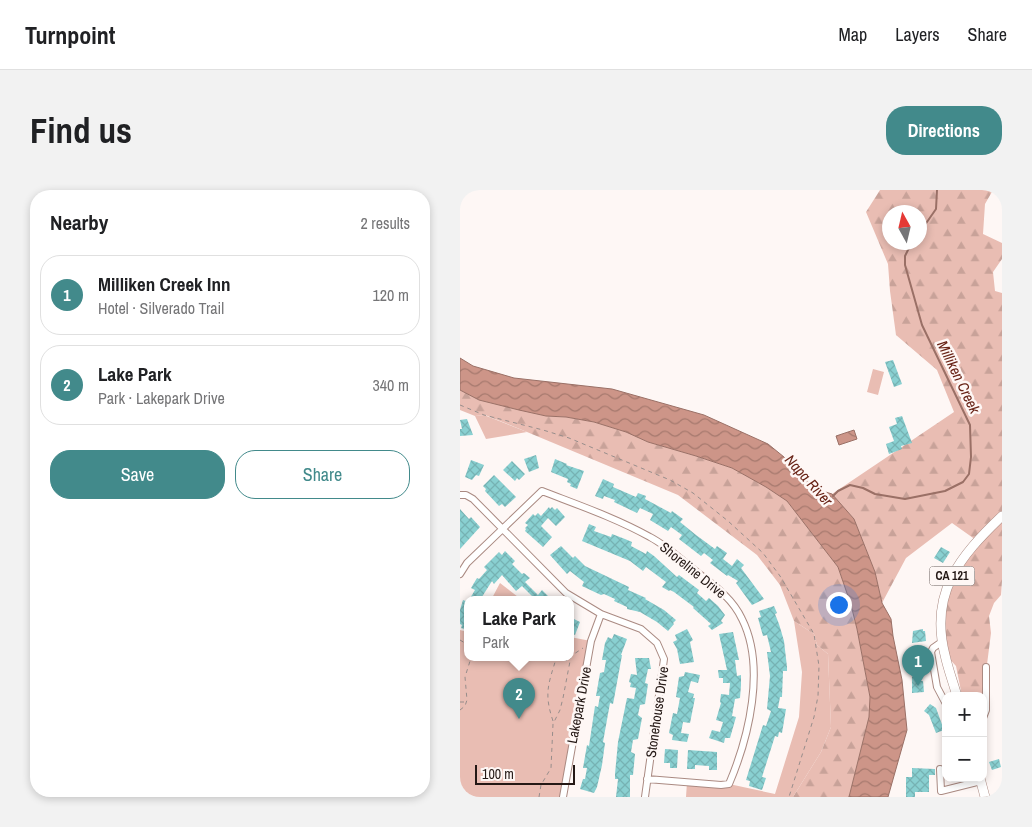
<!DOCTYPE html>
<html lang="en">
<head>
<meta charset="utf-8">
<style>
	:root { --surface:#fff; --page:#f2f2f2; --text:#202124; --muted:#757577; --line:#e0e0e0; --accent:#428a8b }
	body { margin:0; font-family:"Archivo Narrow",sans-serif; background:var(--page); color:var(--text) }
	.controls { position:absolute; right:15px; bottom:15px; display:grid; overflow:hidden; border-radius:10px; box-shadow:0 2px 8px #0003 }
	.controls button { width:45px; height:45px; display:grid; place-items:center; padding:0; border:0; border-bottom:1px solid var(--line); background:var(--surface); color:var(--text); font:25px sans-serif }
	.compass { position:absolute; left:422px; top:15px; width:45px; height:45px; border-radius:50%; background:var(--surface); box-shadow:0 2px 8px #0003; rotate:352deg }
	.scale { position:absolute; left:15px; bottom:12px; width:100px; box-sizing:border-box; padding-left:5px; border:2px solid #241815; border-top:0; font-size:14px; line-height:18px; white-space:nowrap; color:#241815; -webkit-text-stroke:4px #fef7f5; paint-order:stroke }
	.you { position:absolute; left:378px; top:414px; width:18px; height:18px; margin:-12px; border:4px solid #fff; border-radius:50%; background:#1a73e8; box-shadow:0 0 0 8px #1a73e833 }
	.badge { display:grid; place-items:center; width:32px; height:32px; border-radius:50%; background:var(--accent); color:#fff; font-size:16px; font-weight:700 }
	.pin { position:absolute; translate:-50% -41px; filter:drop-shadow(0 1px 2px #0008) }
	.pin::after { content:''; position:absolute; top:26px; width:18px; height:15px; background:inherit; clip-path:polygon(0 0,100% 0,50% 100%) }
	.popup { position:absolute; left:4px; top:406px; width:110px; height:65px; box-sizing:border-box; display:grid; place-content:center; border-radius:10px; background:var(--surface); filter:drop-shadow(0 1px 4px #0005); font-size:16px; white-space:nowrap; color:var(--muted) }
	.popup b { font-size:19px; color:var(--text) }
	.popup::after { content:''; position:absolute; left:50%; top:100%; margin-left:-10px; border:10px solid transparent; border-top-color:var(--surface) }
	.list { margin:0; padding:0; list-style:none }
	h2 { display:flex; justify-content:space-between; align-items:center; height:65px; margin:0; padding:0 20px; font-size:21px }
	h2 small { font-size:16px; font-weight:400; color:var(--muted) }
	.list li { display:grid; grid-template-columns:32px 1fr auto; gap:15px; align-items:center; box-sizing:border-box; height:80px; margin:0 10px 10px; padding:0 10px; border:1px solid var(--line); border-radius:20px }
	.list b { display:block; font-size:19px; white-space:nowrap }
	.list p { margin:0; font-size:16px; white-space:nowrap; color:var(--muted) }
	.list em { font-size:16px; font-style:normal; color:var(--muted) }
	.actions { display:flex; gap:10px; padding:15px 20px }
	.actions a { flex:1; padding:11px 0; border:1px solid var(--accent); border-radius:20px; text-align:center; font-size:18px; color:var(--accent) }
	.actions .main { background:var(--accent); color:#fff }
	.map { position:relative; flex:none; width:542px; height:607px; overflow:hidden; border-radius:20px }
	header { display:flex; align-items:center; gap:30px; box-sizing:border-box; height:70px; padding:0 25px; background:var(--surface); border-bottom:1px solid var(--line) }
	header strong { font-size:24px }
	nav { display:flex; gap:28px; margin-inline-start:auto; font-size:18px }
	.intro { display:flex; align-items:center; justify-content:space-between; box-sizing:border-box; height:120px; padding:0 30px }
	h1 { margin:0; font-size:35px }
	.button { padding:12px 22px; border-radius:20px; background:var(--accent); color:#fff; font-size:18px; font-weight:700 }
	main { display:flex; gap:30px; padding:0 30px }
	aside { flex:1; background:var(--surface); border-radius:20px; box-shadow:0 2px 8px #0003 }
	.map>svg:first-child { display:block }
	.green { fill:#e9bdb3 }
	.forest { fill:url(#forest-firs); fill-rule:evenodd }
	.water { fill:url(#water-waves); stroke:#9a7066 }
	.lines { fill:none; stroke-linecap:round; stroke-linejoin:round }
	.stream { stroke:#9a7066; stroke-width:2 }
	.building { fill:url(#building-cross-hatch) }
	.minor-casing { stroke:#aa8a82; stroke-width:8 }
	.major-casing { stroke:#aa8a82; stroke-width:10 }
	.path { stroke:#978d8b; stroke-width:1; stroke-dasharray:4 4; stroke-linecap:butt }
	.minor { stroke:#fff; stroke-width:6 }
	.major { stroke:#fff; stroke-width:9 }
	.labels { text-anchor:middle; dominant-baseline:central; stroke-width:5; stroke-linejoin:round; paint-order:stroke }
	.shield { fill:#fef7f5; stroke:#655b58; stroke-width:1 }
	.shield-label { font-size:12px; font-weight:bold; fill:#241815 }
	.street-label { font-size:14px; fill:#241815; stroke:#fef7f5 }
	.water-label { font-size:15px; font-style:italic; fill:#692417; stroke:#fef7f5 }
</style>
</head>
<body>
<header>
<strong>Turnpoint</strong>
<nav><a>Map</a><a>Layers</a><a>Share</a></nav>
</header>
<div class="intro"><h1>Find us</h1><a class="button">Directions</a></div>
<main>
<aside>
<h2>Nearby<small>2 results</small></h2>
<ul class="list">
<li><span class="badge">1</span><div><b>Milliken Creek Inn</b><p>Hotel · Silverado Trail</p></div><em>120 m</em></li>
<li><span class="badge">2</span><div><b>Lake Park</b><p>Park · Lakepark Drive</p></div><em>340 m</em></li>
</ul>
<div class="actions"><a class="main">Save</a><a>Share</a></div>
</aside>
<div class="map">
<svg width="542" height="607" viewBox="0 0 542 607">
	<defs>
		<pattern id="forest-firs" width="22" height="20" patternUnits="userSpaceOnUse" patternTransform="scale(1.25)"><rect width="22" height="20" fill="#e9bdb3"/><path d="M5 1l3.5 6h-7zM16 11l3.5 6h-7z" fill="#c8a299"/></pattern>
		<pattern id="water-waves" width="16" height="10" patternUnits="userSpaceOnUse" patternTransform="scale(1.25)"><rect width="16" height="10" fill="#cd9588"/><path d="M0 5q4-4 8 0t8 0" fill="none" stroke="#a6796e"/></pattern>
		<pattern id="building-cross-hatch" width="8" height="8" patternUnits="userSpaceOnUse" patternTransform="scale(1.25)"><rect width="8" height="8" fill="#89d0d1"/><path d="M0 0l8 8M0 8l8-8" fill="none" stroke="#76b2b3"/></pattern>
	</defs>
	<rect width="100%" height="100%" fill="#fef7f5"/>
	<path class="green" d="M413,179L424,182L418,205L407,202Z
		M24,225L67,242L26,249L15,226Z
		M40,393L62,410H31Z
		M334,431L354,444L357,455L368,464L371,537L361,562L333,607H226L227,592L269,594L315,604L339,527L342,482Z
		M0,440L8,442V468H110V447L131,451L104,607H0Z"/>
	<path class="forest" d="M420,0H533L525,14L523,44L542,53V69L533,82L535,101L542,103V391L541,405L534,413L529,426L531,443L523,506H502L496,476L484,463V407L516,350L492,333L446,368L422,413L415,382L394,329L372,304L494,222L477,180L436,145L430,101L428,74L406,22ZM430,22H460V52H430Z
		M0,200L19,210L86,226L106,227L134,232L166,242L188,252L236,266L272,278L306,297L327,311L378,377L391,415L397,439L410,507L409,527L389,607H333L361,562L371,537L368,464L357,455L354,444L334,431L320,395L297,365L218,305L67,242L25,225L15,226L0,220Z"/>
	<path class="water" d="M0,168L13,176L54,188L152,199L244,225L308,254L324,267L356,299L372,304L394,329L415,382L422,413L431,429L433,446L442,490L447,540L428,607H389L409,527L410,507L397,439L391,415L378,377L327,311L306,297L272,278L236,266L188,252L166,242L134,232L106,227L86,226L59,220L19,210L0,200Z
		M394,240L397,249L379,255L376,246Z"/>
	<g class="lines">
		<path class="stream" d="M460,42L476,19L477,0
			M373,306L378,301L390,295L403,298L415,304L445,309L485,301L503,292L509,284L511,267L510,235L462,135L445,75V66L452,52"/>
	</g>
	<path class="building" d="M433,170L442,194L434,197L425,172Z
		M442,226L452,253L441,256L442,259L429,264L426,254L434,251L429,237L437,234L435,228Z
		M7,229L13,245L0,246V239H2L0,230Z
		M76,265L79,278L69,282L64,269Z
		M95,269L107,274L106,275L124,281L117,299L110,296L111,294L107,292L108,289L91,282Z
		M11,270L24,275L19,286L16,285L12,290L5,287Z
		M52,271L65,284L59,290L57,288L55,291L43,280Z
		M34,285L56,307L45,317L42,314L39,316L25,301L26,299L23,296Z
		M143,289L154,294L153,297L176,307L178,303L186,306L185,309L211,323L212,321L223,329L220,332L236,345L255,359L257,356L267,363L263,369L272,376L277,369L284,375L281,378L304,409L292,415L276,393L278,391L268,385L267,386L250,373L253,370L244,363L241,366L219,349L222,345L211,337L208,341L190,330L193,324L180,318L177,323L154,312L155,310L144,306L143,309L135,306Z
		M89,317L90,319L92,317L95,320L97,318L105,327L96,336L88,328L81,336L92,347L83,357L65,341L66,339L65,338L68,335L65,333L73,324L75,326L78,323L81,326Z
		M0,319L9,329L11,327L20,337L0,359Z
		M129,334L136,337L134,341L151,347L152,344L165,349L172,352L171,356L186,364L187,361L194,366L217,387L219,385L239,400L237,403L246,411L249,408L258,416L265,425L261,431L263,433L252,440L248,436L251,434L233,418L234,417L214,402L210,400L209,401L202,397L206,392L186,377L183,381L170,371L122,351Z
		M101,356L113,368L115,366L125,376L169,397L168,400L186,408L185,409L204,420L216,430L213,433L214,434L208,441L197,432L180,422L167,419V417L154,411L155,409L144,404L141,405L122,396L124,392L110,381L107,384L90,365Z
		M481,357L490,362L483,373L474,368Z
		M45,361L55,371L52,374L62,384L64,383L70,388L65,392L78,405L82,400L88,406L83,410H72L74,408L62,396L56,401L42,385L34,394L32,391L20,410H9L15,400L11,398L17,388L19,389L27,380L24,377L39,362L42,365Z
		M3,410L8,412V440L1,438L2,435L0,434V420Z
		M314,416L317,423L315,424L319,434L324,451L327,477V481H323L322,507H320L318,518L326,519L322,543L319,542L318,547L315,546L302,587L306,588L302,600L289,596L290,591L286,590L303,535L306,536L311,521L307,519L310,486L307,462H311L307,445L303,446L298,428L301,427L299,421Z
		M110,427L120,432L115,445L110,442Z
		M227,439L233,450L230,452L234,472L220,474L217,459L213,452L217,450L215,445Z
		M463,439V441H465L466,451L452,453L453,441Z
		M273,442L279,470H275L277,486L281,485V495L280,508L275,509L272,526L276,527L270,548H265L264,553L249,548L252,540L260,542L263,532L256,530L261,513L260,512L261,504L269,505L270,493H263V488H259L258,480H267L259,444Z
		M154,444L167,449L161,465H162L154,509L153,514L150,513L143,552L145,553L142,575L137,597L134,603L120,599L123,589H125L127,578H123L127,555L129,556L135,516L138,517L140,506H136L140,483L144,482L146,470H142L145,453L148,447L152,449Z
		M175,468H189L191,479H188L185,493L188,494L185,514L180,515L178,525L182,528L178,549L173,550L171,562L175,564L173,585H170V607H156L158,589H155V584L158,552L167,508L174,509L176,498L170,497L171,493L169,492L171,484L177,485Z
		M225,482L240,485L238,493L231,491L228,502L234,504L233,508H235L230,533L223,532L221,543L229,544L227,552L212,550L213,545L209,543L213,523L217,524L220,508L216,507L219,487L224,486Z
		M460,486V491H463L464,502L452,503V487Z
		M470,514L476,518L484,540L476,543L469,525L464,521Z
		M205,559L218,560L217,578H210V573H204Z
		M228,560L257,562V580H249V576L235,575V579H227Z
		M539,569L541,577L532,580L529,572Z
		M452,578L475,579V585H469V602H455V607H446V587H452Z"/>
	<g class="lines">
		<defs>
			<path id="minor" d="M0,305H6L13,309L106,403L141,424L181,439L197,453L204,469L185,607
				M0,384L7,373L82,301C118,315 156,328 190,347C207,356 223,371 238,383C255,396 273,409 282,429C306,477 289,547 269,594L261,595L187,589
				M483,451L473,458L471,462L477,497L486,514
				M523,528L526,520V477
				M480,579L481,601L521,591
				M103,607L131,451L141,424"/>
			<path id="major" d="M497,506C493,492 488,479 485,465C469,403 500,366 542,326
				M520,588L525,607"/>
		</defs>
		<use href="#minor" class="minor-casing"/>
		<use href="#major" class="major-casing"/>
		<path class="path" d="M0,215L24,225L83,240L109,248L210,290L233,303L268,331L303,363L320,386L354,444L359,476L358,506L354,527L329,607
			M0,450L8,455
			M104,468L109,473
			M0,512H6
			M0,520L5,516L7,510L5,487L11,468
			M93,531C84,504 88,495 96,469L98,468
			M0,596L2,607
			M79,607L81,595L91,578L93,534L100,520L103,508L111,466L123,458"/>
		<use href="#minor" class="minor"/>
		<use href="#major" class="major"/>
	</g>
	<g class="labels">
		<rect class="shield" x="469.5" y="376.5" width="45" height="19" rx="4"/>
		<g class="shield-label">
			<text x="492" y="386">CA 121</text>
		</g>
		<g class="street-label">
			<text transform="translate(233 380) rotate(39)">Shoreline Drive</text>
			<text transform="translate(119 515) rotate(-79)">Lakepark Drive</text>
			<text transform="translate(197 522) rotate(-82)">Stonehouse Drive</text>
		</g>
		<g class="water-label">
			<text transform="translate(499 187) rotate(64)">Milliken Creek</text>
			<text transform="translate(349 290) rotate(48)">Napa River</text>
		</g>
	</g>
</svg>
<div class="controls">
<button>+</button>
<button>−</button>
</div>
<svg class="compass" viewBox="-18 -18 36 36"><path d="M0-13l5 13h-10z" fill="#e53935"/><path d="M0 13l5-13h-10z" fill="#757577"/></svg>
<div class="scale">100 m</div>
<div class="you"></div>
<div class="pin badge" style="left:458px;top:496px">1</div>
<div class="pin badge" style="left:59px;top:529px">2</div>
<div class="popup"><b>Lake Park</b>Park</div>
</div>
</main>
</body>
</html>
